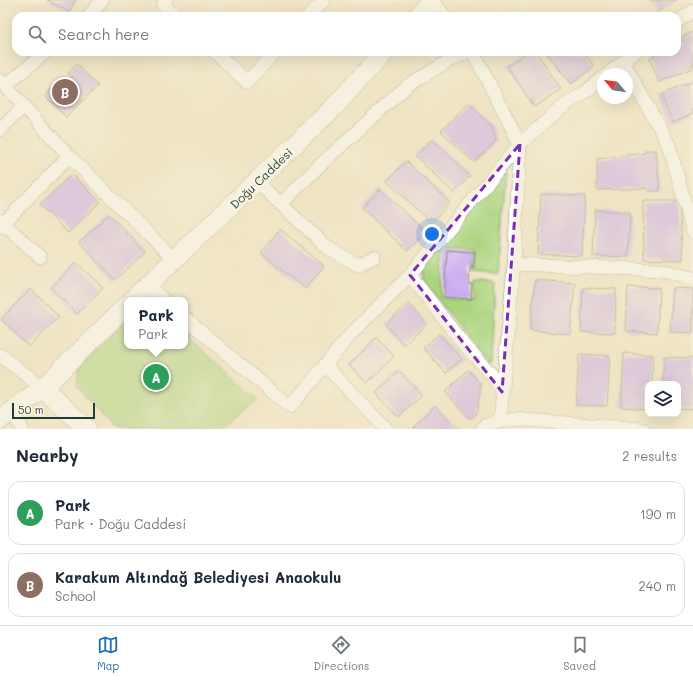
<!DOCTYPE html>
<html lang="en">
<head>
<meta charset="utf-8">
<style>
	:root { --surface:#fff; --page:#f2f2f3; --text:#1f2937; --muted:#747a83; --line:#e0e1e3; --accent:#1f6fb2 }
	body { margin:0; font-family:Mali,sans-serif; background:var(--page); color:var(--text) }
	.controls { position:absolute; right:12px; bottom:12px; display:grid; overflow:hidden; border-radius:8px; box-shadow:0 4px 16px #0002 }
	.controls button { width:36px; height:36px; display:grid; place-items:center; padding:0; border:0; border-bottom:1px solid var(--line); background:var(--surface); color:var(--text); font:20px sans-serif }
	.compass { position:absolute; left:597px; top:68px; width:36px; height:36px; border-radius:50%; background:var(--surface); box-shadow:0 4px 16px #0002; rotate:299deg }
	.scale { position:absolute; left:12px; bottom:10px; width:83px; box-sizing:border-box; padding-left:4px; border:2px solid #1f3d34; border-top:0; font-size:11px; line-height:14px; white-space:nowrap; color:#1f3d34; -webkit-text-stroke:3px #fcf5e5; paint-order:stroke }
	.you { position:absolute; left:432px; top:234px; width:14px; height:14px; margin:-10px; border:3px solid #fff; border-radius:50%; background:#1a73e8; box-shadow:0 0 0 6px #1a73e833 }
	.badge { display:grid; place-items:center; width:26px; height:26px; border-radius:50%; background:var(--accent); color:#fff; font-size:13px; font-weight:700 }
	.pin { position:absolute; translate:-50% -50%; border:2px solid #fff; box-shadow:0 1px 4px #0006 }
	.popup { position:absolute; left:124px; top:297px; width:64px; height:52px; box-sizing:border-box; display:grid; place-content:center; border-radius:8px; background:var(--surface); filter:drop-shadow(0 1px 3px #0005); font-size:13px; white-space:nowrap; color:var(--muted) }
	.popup b { font-size:15px; color:var(--text) }
	.popup::after { content:''; position:absolute; left:50%; top:100%; margin-left:-8px; border:8px solid transparent; border-top-color:var(--surface) }
	.list { margin:0; padding:0; list-style:none }
	h2 { display:flex; justify-content:space-between; align-items:center; height:52px; margin:0; padding:0 16px; font-size:17px }
	h2 small { font-size:13px; font-weight:400; color:var(--muted) }
	.list li { display:grid; grid-template-columns:26px 1fr auto; gap:12px; align-items:center; box-sizing:border-box; height:64px; margin:0 8px 8px; padding:0 8px; border:1px solid var(--line); border-radius:12px }
	.list b { display:block; font-size:15px; white-space:nowrap }
	.list p { margin:0; font-size:13px; white-space:nowrap; color:var(--muted) }
	.list em { font-size:13px; font-style:normal; color:var(--muted) }
	.icon { flex:none; width:22px; height:22px; fill:none; stroke:currentColor; stroke-width:2; stroke-linecap:round; stroke-linejoin:round }
	.map { position:relative; flex:none; width:693px; height:429px; overflow:hidden }
	.search { position:absolute; background:var(--surface); box-shadow:0 4px 16px #0002; left:12px; right:12px; top:12px; height:44px; display:flex; align-items:center; gap:10px; box-sizing:border-box; padding:0 14px; border-radius:12px; color:var(--muted); font-size:15px }
	.sheet { height:196px; background:var(--surface) }
	nav { display:flex; justify-content:space-around; align-items:center; box-sizing:border-box; height:56px; border-top:1px solid var(--line); background:var(--surface); font-size:11px; color:var(--muted) }
	nav a { display:grid; justify-items:center; gap:2px }
	nav .on { color:var(--accent) }
	.map>svg:first-child { display:block }
	.green { fill:#abd47f; stroke:#65885a }
	.building { fill:#c7a9f3 }
	.lines { fill:none; stroke-linecap:round; stroke-linejoin:round }
	.street-casing { stroke:#86907c; stroke-width:14 }
	.secondary-casing { stroke:#86907c; stroke-width:20 }
	.street { stroke:#fff; stroke-width:13 }
	.secondary { stroke:#fff; stroke-width:19 }
	.marked { fill:none; stroke:#7b2cbf; stroke-width:3; stroke-dasharray:8 5; stroke-linejoin:round }
	.labels { text-anchor:middle; dominant-baseline:central; stroke-width:4; stroke-linejoin:round; paint-order:stroke }
	.street-label { font-size:12px; fill:#1f3d34; stroke:#fcf5e5 }
</style>
</head>
<body>
<div class="map">
<svg width="693" height="429" viewBox="0 0 693 429">
	<rect width="100%" height="100%" fill="#fcf5e5"/>
	<filter id="ink" filterUnits="userSpaceOnUse"><feTurbulence type="fractalNoise" baseFrequency=".025" numOctaves="2"/><feDisplacementMap in="SourceGraphic" scale="8" xChannelSelector="R" yChannelSelector="G"/><feConvolveMatrix kernelMatrix="1 2 1 2 8 2 1 2 1" color-interpolation-filters="sRGB"/></filter>
	<filter id="wash" filterUnits="userSpaceOnUse"><feTurbulence type="fractalNoise" baseFrequency=".012" numOctaves="4" result="noise"/><feDisplacementMap in="SourceGraphic" scale="16" xChannelSelector="R" yChannelSelector="G"/><feGaussianBlur stdDeviation="0.9" result="paint"/><feColorMatrix in="noise" values="0 0 0 0 0 0 0 0 0 0 0 0 0 0 0 0 0 1.4 0 .05"/><feComposite in="paint" operator="in"/></filter>
	<g filter="url(#wash)">
		<rect width="100%" height="100%" fill="#eee3c3"/>
		<path class="green" d="M503,169L506,171L498,274L474,272L476,250L445,248L441,298L474,301L475,282L495,283L491,363L487,365L424,280V271Z
			M127,317V346H185V335L258,399L219,429H113L77,386L79,368Z"/>
		<g id="blocks">
			<path class="building" d="M47,0H76L69,12Z
				M650,0H677L658,12Z
				M693,32V68L659,82L650,59L659,52H677V43L682,41L681,37Z
				M528,52H536L561,89L534,107L507,66Z
				M546,52H584L594,66L571,84Z
				M77,64L98,86L66,117L45,96L58,83L62,88L73,77L68,73Z
				M693,81V113L673,122L661,95Z
				M468,103L492,126L496,141L474,162L441,131Z
				M432,139L470,176L454,193L415,156Z
				M645,150H656L660,191H647V188L597,190V159L645,153Z
				M406,161L450,203L431,223L387,181Z
				M72,174L100,202L68,233L40,205Z
				M380,189L426,232L407,251L362,208Z
				M541,194L585,196L582,256L538,254Z
				M643,201H679L683,260L644,259Z
				M595,210L630,212L628,257L593,256Z
				M109,214L145,252L115,280L79,242Z
				M280,229L324,266L305,289L261,253Z
				M447,250L475,252L474,267H470L469,284H472L471,299L444,297Z
				M76,262L103,288L77,314L51,288Z
				M535,280L575,283L570,334L530,330Z
				M628,287L659,288L657,333L626,331Z
				M583,288L616,289L615,333L581,332Z
				M673,288L693,289V333L670,332Z
				M31,289L59,317L29,347L1,319Z
				M409,303L427,324L404,345L386,324Z
				M439,334L462,359L446,373L423,348Z
				M376,338L394,356L367,383L349,365Z
				M624,353L653,355L652,384H648V409L621,407Z
				M579,354L610,356L607,406L576,405Z
				M664,357L693,358V409L678,408V384H663Z
				M468,370L481,384L477,410L474,417L469,418L445,392Z
				M399,371L422,395L399,417L376,393Z
				M435,405L459,429H415L413,427Z"/>
		</g>
	</g>
	<g filter="url(#ink)">
		<use href="#blocks" fill-opacity="0" stroke="#86907c" stroke-width="1"/>
		<g class="lines">
			<defs>
				<path id="street" d="M166,0L163,5L176,16
					M432,0L445,16
					M89,16L102,0
					M309,16L324,0
					M677,22L693,11
					M215,52L247,82L275,52
					M473,52L520,144L514,264L500,422
					M623,62L669,145L693,232
					M608,74L635,52
					M0,80L69,156L175,260
					M6,85L46,52
					M0,130L24,106
					M257,182L328,248L358,265L374,257
					M281,204L319,166L407,86L450,60L468,52
					M0,220L40,257
					M0,227L69,156
					M514,264L661,270L693,278
					M410,275L461,341L492,375L502,392
					M147,286L164,300
					M185,318L290,407L351,334L410,275L520,144L560,109L584,93L603,78
					M0,355L43,388
					M325,365L386,429
					M12,411L22,429
					M482,429L486,425L514,419L643,429"/>
				<path id="secondary" d="M417,16L431,0
					M132,300L333,108L384,52
					M43,388L87,429
					M0,420L43,388L127,305"/>
			</defs>
			<use href="#street" class="street-casing"/>
			<use href="#secondary" class="secondary-casing"/>
			<use href="#street" class="street"/>
			<use href="#secondary" class="secondary"/>
		</g>
	</g>
	<path d="M0 0H693V429H0ZM520,144L502,392L410,275Z" fill="#eee3c3" fill-opacity=".55" fill-rule="evenodd"/>
	<path class="marked" d="M520,144L502,392L410,275Z"/>
	<g class="labels">
		<g class="street-label">
			<text transform="translate(261 178) rotate(-44)">Doğu Caddesi</text>
		</g>
	</g>
</svg>
<div class="controls">
<button><svg class="icon" aria-label="layers" viewBox="0 0 24 24"><path d="M12 4l9 5-9 5-9-5zM3 14l9 5 9-5"/></svg></button>
</div>
<svg class="compass" viewBox="-18 -18 36 36"><path d="M0-13l5 13h-10z" fill="#e53935"/><path d="M0 13l5-13h-10z" fill="#747a83"/></svg>
<div class="scale">50 m</div>
<div class="you"></div>
<div class="pin badge" style="left:156px;top:377px;background:#2e9e5b">A</div>
<div class="popup"><b>Park</b>Park</div>
<div class="pin badge" style="left:65px;top:92px;background:#8d6e63">B</div>
<div class="search"><svg class="icon" aria-label="search" viewBox="0 0 24 24"><circle cx="10" cy="10" r="6"/><path d="M15 15l6 6"/></svg>Search here</div>
</div>
<section class="sheet">
<h2>Nearby<small>2 results</small></h2>
<ul class="list">
<li><span class="badge" style="background:#2e9e5b">A</span><div><b>Park</b><p>Park · Doğu Caddesi</p></div><em>190 m</em></li>
<li><span class="badge" style="background:#8d6e63">B</span><div><b>Karakum Altındağ Belediyesi Anaokulu</b><p>School</p></div><em>240 m</em></li>
</ul>
</section>
<nav>
<a class="on"><svg class="icon" aria-label="map" viewBox="0 0 24 24"><path d="M3 6l6-2 6 2 6-2v14l-6 2-6-2-6 2zM9 4v14M15 6v14"/></svg>Map</a>
<a><svg class="icon" aria-label="directions" viewBox="0 0 24 24"><path d="M12 3l9 9-9 9-9-9zM9 14v-3h6M13 9l2 2-2 2"/></svg>Directions</a>
<a><svg class="icon" aria-label="saved" viewBox="0 0 24 24"><path d="M7 4h10v16l-5-4-5 4z"/></svg>Saved</a>
</nav>
</body>
</html>
